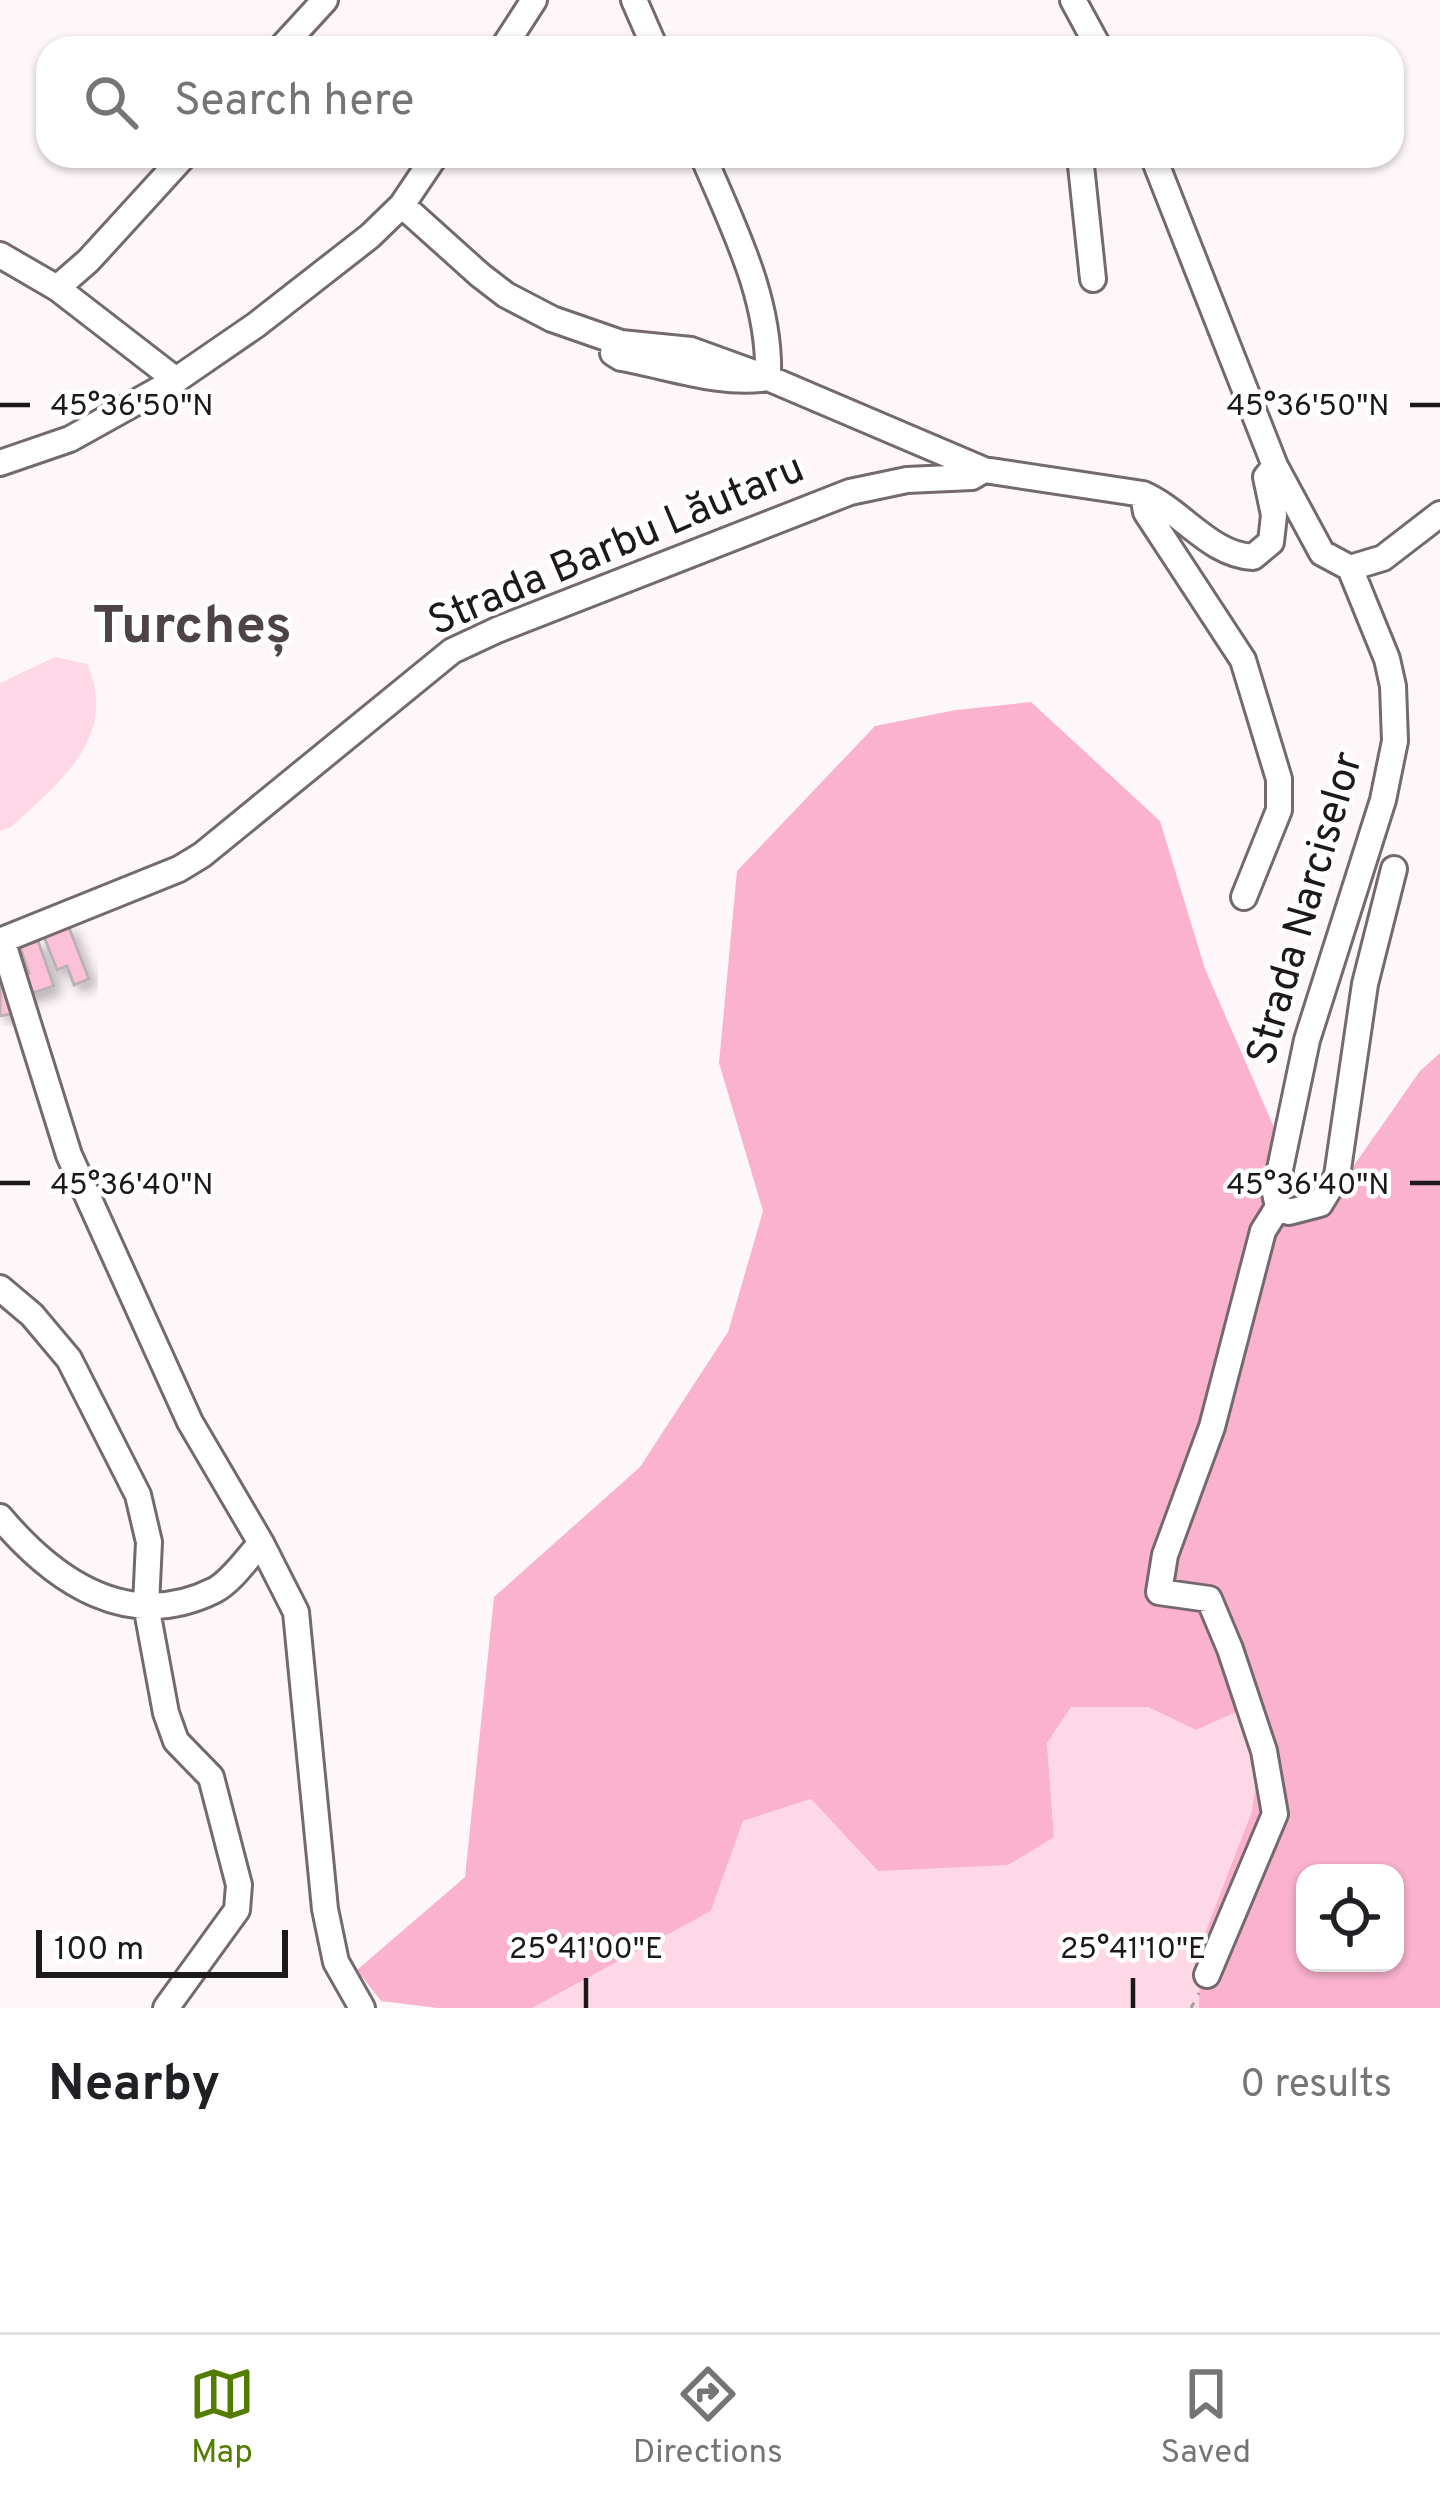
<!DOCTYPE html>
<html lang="en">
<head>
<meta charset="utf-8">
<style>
	:root { --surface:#fff; --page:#f2f2f2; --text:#202124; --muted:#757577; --line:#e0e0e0; --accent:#537d00 }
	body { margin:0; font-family:Overpass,sans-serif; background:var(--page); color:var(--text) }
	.controls { position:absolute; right:36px; bottom:36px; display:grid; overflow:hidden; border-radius:24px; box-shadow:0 3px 9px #0004 }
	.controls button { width:108px; height:108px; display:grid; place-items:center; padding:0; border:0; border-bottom:3px solid var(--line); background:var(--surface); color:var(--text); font:60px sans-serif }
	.scale { position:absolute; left:36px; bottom:30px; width:252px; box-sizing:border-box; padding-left:12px; border:6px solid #1d191b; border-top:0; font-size:33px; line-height:42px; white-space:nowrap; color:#1d191b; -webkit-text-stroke:9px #fff; paint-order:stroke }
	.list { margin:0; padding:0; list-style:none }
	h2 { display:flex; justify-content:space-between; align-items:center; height:156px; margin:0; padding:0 48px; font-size:51px }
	h2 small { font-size:39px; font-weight:400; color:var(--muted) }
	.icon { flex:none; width:66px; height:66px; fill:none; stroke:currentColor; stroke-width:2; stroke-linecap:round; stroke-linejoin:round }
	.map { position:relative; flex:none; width:1440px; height:2008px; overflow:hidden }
	.search { position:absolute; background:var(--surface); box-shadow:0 3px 9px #0004; left:36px; right:36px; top:36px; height:132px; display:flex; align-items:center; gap:30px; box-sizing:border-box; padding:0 42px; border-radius:36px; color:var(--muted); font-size:45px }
	.sheet { height:324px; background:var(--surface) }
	nav { display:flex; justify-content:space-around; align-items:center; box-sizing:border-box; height:168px; border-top:3px solid var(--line); background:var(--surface); font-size:33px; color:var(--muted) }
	nav a { display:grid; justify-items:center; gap:6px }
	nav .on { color:var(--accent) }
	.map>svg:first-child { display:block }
	.green { fill:#fed8e6 }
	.forest { fill:#fab2ce; fill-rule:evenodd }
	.building { fill:#fcc1d8; stroke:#bbb0b4; stroke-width:3; filter:url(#shadow) }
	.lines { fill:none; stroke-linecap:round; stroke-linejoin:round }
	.minor-casing { stroke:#74696d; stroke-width:30 }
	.path { stroke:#a09b9d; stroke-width:3; stroke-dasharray:6 9; stroke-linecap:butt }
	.minor { stroke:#fff; stroke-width:24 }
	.ticks { fill:none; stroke:#1d191b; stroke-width:4.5 }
	.labels { text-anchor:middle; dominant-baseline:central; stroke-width:9; stroke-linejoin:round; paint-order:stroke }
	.street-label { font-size:42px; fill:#1d191b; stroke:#fff }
	.district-label { font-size:54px; font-weight:bold; fill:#4e4447; stroke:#fff }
	.ticks-label { font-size:30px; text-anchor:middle; fill:#1d191b; stroke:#fff; stroke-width:9; stroke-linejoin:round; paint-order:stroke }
</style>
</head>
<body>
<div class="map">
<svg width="1440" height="2008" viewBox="0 0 1440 2008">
	<defs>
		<filter id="shadow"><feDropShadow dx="7" dy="7" stdDeviation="6" flood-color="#0004"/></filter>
	</defs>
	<rect width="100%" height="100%" fill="#fef7f9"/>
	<path class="green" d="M55,657L87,664C120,736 59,783 11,827L0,831V683Z
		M1071,1707H1148L1196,1730L1243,1709L1261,1740L1252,1811L1200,1946L1199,2008H532L711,1911L743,1821L811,1799L878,1871L1054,1837L1047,1742Z"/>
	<path class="forest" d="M1031,702L1160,821L1205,969L1315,1221L1420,1071L1440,1053V2008H1199L1200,1946L1252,1811L1261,1741L1243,1709L1196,1730L1148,1707H1071L1047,1743L1054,1837L1008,1865L878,1871L811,1799L743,1821L711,1911L532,2008H438L381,2001L357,1970L465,1877L494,1597L640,1467L728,1332L763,1211L719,1063L737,871L875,726L956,710ZM1305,1873H1395V1963H1305Z"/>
	<path class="building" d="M68,925L89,979L74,985L67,966L57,970L43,934Z
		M38,941L54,986L24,996L18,977L29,973L20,947Z
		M0,969L11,1014L0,1016Z"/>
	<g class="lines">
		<defs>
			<path id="minor" d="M634,0L655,48
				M1073,0L1099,48
				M281,48L325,0
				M503,48L534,0
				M1080,156L1093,279
				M1153,156L1275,466L1322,553L1350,568L1387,659L1393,686L1395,741L1383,800L1307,1040L1275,1193L1278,1207L1289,1212L1320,1204L1337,1176L1365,984L1394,869
				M402,205L480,275L506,295L552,319L621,343L691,350L768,378L984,470L1143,494C1182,511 1210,555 1253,557L1271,542L1274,515L1266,477L1275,466
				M0,255L57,288L176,380
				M57,288L88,261L184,156
				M613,353L621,358C668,366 721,386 768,378C771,299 733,227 703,156
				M0,463L70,439L176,380L256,325L370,236L402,205L435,156
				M1143,494L1146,512L1243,660L1279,779V810L1244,897
				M1350,568L1383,558L1440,514
				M0,941L179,869L202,855L452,651L497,630L850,492L907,480L972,477L984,470
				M0,1288L32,1315L69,1359L138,1495L149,1542L146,1605L166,1713L176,1741L211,1777L239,1885L237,1910L166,2008
				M0,1517C55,1582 129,1633 215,1590C232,1581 248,1557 261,1543L190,1422L69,1155L2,940
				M261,1543L296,1612L325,1909L336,1962L362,2008
				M1207,1975L1275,1814L1264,1751L1230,1649L1209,1599L1159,1592L1165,1555L1212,1427L1263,1231L1278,1207"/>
		</defs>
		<use href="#minor" class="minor-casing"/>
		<path class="path" d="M1191,2008L1199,1993"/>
		<use href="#minor" class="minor"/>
	</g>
	<path class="ticks" d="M0,405H30M1410,405H1440M0,1183H30M1410,1183H1440M586,1978V2008M1133,1978V2008"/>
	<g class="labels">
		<g class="street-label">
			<text transform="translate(617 547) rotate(-23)">Strada Barbu Lăutaru</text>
			<text transform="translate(1307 909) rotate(-74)">Strada Narciselor</text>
		</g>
		<g class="district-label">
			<text x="192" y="628">Turcheș</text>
		</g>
	</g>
	<g class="ticks-label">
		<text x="132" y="415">45°36'50"N</text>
		<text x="1308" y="415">45°36'50"N</text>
		<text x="132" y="1194">45°36'40"N</text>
		<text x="1308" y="1194">45°36'40"N</text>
		<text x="586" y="1958">25°41'00"E</text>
		<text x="1133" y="1958">25°41'10"E</text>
	</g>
</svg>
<div class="controls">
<button><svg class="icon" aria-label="locate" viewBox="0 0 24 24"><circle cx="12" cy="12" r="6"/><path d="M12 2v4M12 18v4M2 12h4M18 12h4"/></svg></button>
</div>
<div class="scale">100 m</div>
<div class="search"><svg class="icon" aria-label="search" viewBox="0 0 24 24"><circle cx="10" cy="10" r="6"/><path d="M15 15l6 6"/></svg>Search here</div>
</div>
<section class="sheet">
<h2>Nearby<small>0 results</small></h2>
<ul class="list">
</ul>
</section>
<nav>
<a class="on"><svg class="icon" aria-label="map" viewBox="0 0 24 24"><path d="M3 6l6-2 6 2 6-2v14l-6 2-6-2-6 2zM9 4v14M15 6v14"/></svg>Map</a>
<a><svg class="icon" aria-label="directions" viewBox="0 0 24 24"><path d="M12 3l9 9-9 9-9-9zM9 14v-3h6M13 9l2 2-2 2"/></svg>Directions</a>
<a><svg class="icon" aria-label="saved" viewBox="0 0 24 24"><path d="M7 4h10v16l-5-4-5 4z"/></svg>Saved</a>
</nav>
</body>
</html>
